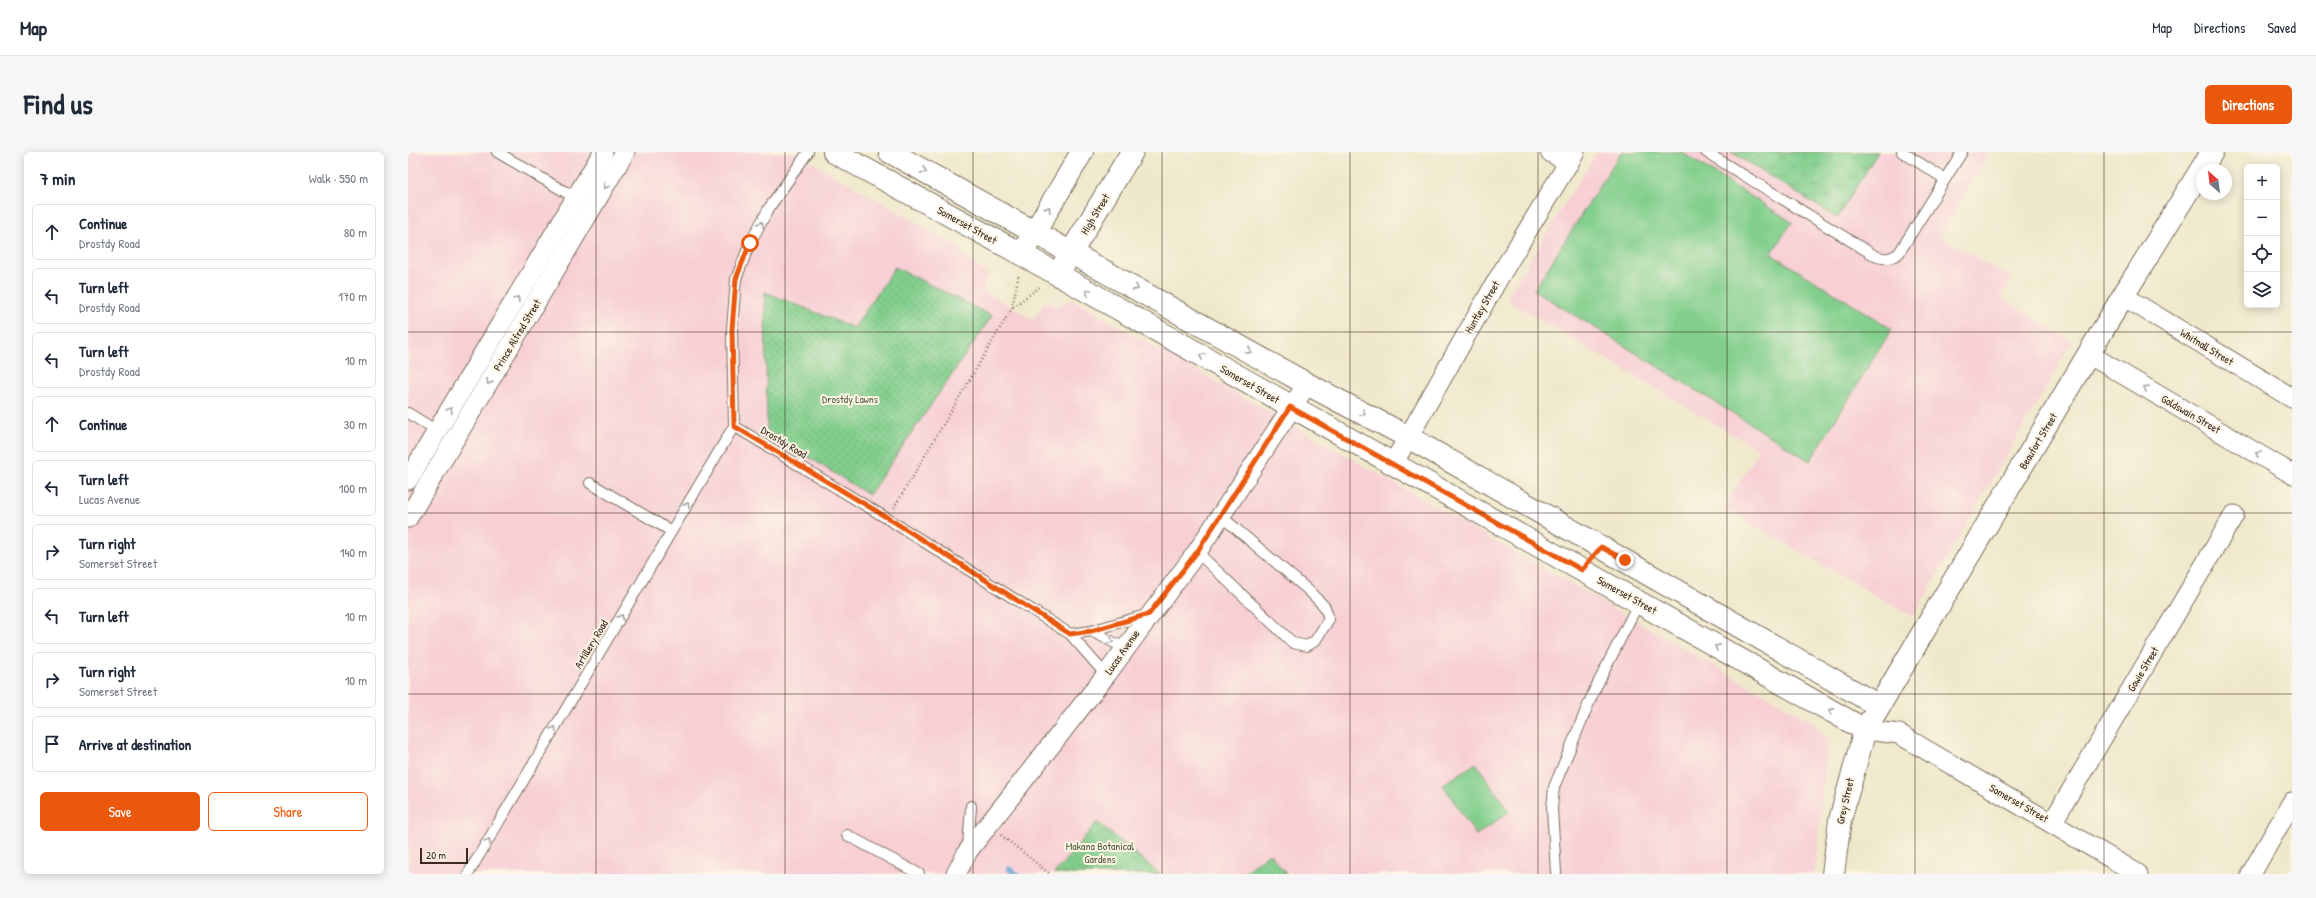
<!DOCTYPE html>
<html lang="en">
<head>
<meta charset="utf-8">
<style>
	:root { --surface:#fff; --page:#f6f6f7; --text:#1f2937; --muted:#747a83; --line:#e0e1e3; --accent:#ea580c }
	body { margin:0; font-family:"Patrick Hand",sans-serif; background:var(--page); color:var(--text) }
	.controls { position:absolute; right:12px; top:12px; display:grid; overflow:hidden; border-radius:6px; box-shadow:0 2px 10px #0003 }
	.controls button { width:36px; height:36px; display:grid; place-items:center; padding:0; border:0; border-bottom:1px solid var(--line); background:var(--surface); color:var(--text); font:20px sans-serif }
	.compass { position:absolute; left:1788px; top:12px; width:36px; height:36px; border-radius:50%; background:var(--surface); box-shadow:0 2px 10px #0003; rotate:332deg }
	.scale { position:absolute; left:12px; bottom:10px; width:48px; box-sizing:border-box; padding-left:4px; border:2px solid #3b2a1e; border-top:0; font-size:11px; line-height:14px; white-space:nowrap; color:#3b2a1e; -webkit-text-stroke:3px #fcf5e5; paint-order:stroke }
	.stop { position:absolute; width:12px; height:12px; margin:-9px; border:3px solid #ea580c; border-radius:50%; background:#fff }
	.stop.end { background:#ea580c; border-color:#fff; box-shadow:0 1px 4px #0008 }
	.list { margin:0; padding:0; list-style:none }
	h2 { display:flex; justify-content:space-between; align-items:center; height:52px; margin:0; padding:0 16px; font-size:17px }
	h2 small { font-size:13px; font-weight:400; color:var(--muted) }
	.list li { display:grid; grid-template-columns:26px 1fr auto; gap:12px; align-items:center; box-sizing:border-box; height:56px; margin:0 8px 8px; padding:0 8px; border:1px solid var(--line); border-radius:6px }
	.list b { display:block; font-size:15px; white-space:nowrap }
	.list p { margin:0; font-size:13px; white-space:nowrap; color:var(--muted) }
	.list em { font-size:13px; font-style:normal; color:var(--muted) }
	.actions { display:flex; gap:8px; padding:12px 16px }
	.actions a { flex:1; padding:9px 0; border:1px solid var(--accent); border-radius:6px; text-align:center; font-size:14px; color:var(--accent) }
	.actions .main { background:var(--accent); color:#fff }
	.icon { flex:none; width:22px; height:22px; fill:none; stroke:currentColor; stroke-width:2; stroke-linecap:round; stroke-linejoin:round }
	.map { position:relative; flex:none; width:1884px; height:722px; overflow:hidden; border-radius:6px }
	header { display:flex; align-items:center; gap:24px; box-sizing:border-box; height:56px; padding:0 20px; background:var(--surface); border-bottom:1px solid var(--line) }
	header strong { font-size:19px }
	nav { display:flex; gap:22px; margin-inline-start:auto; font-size:14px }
	.intro { display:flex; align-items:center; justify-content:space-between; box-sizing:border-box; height:96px; padding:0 24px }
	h1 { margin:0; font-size:28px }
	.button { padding:10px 18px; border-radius:6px; background:var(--accent); color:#fff; font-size:14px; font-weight:700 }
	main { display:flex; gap:24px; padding:0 24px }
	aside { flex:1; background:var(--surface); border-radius:6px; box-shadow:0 2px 10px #0003 }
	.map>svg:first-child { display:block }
	.built { fill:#f7cfd5 }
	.grass { fill:url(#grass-tufts); stroke:#5e7c56 }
	.park { fill:url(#park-dots); stroke:#5e7c56 }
	.pitch { fill:#82cf8d; stroke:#5e7c56 }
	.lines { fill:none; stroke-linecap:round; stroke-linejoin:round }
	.stream { stroke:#61a0d3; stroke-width:5 }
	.lane-casing { stroke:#7a6c5b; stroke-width:12 }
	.street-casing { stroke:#7a6c5b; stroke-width:21 }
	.secondary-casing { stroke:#7a6c5b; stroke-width:24 }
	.path { stroke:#7a6c5b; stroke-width:2.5; stroke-dasharray:1 3; stroke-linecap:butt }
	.lane { stroke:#fff; stroke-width:10 }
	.street { stroke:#fff; stroke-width:19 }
	.secondary { stroke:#fff; stroke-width:22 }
	.oneway { stroke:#a79f9a }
	.route { stroke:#ea580c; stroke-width:5 }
	.grid { fill:none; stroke:#3b2a1e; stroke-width:1; stroke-opacity:0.55 }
	.labels { text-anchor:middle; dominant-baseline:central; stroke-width:4; stroke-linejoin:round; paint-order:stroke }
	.street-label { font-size:11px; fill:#3b2a1e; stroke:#fcf5e5 }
	.park-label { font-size:11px; fill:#505c3f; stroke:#fcf5e5 }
</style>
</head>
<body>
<header>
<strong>Map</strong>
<nav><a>Map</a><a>Directions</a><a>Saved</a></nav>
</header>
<div class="intro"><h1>Find us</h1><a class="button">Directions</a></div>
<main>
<aside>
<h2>7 min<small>Walk · 550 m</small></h2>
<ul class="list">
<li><svg class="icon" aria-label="ahead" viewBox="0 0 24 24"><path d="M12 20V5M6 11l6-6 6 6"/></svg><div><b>Continue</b><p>Drostdy Road</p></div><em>80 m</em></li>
<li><svg class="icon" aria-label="left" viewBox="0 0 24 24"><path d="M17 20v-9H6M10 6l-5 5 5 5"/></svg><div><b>Turn left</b><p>Drostdy Road</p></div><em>170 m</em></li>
<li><svg class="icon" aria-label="left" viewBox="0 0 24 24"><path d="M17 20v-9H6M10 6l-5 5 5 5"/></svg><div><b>Turn left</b><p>Drostdy Road</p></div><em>10 m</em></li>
<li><svg class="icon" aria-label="ahead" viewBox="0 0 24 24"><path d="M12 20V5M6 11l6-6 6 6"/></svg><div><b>Continue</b></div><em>30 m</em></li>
<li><svg class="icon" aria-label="left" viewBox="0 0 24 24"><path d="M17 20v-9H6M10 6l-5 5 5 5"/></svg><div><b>Turn left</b><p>Lucas Avenue</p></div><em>100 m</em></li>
<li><svg class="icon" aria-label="right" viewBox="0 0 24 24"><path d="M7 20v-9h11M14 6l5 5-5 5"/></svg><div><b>Turn right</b><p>Somerset Street</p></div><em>140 m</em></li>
<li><svg class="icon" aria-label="left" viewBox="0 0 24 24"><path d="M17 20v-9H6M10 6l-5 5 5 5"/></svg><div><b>Turn left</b></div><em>10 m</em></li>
<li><svg class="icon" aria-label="right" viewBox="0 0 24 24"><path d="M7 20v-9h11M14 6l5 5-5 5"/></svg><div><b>Turn right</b><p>Somerset Street</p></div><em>10 m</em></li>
<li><svg class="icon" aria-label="arrive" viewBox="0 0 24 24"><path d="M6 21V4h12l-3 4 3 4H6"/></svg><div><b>Arrive at destination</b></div></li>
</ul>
<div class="actions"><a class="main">Save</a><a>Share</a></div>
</aside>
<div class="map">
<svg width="1884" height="722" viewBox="0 0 1884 722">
	<defs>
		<pattern id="grass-tufts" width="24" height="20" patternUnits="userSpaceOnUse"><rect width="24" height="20" fill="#82cf8d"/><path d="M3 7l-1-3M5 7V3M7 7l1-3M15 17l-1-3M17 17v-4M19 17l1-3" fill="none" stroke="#6ca873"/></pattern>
		<pattern id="park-dots" width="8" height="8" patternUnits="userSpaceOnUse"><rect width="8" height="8" fill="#82cf8d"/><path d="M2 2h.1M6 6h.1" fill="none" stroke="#6ca873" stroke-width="1.8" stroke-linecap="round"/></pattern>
	</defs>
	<rect width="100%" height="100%" fill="#fcf5e5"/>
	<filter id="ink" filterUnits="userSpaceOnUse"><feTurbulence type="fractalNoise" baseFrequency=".025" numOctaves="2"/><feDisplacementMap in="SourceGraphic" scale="8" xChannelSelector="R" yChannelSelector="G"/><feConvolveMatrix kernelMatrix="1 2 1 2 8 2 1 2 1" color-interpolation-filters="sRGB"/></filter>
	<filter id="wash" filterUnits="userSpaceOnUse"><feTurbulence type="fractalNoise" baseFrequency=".012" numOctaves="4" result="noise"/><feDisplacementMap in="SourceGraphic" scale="16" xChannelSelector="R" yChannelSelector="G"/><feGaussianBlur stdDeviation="0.9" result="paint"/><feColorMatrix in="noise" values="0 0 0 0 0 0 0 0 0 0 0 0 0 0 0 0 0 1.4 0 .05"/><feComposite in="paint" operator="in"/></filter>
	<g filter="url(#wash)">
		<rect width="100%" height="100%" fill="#efe8cb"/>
		<path class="built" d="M0,0H385L547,92L580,124L574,138L626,168L636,150L648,155L663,147L1405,570L1419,589L1407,722H878L861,701L834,722H752L689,670L646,722H0Z
			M1189,0H1581L1532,84L1604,127L1593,145L1664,190L1505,465L1316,356L1351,298L1098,147Z"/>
		<path class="grass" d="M1323,0H1470L1429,66Z"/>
		<path class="park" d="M487,115L584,164L461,343L359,279L357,140L446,176Z
			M689,670L752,722H646Z
			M861,701L878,722H834Z"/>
		<path class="pitch" d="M1213,0H1273L1384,70L1363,102L1484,177L1402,309L1126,138Z
			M1068,611L1101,660L1068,683L1035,633Z"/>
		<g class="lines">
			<path class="stream" d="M601,717L609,722"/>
		</g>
	</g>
	<g filter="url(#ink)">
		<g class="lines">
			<defs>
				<path id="lane" d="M89,0L171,48
					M1298,0L1469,105C1478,107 1483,107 1491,101L1554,0
					M1494,0L1537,27
					M0,261L29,279
					M326,274L480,367L662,482L698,523
					M326,274L324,177L328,127L342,91L361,56L400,0
					M182,331L263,379
					M789,400L885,491L899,494L907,489L921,467L917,455L900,438L813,364
					M683,479L741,462
					M662,482L683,479L717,496
					M439,683L511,722
					M560,695L563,654
					M1148,720L1144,657L1146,635L1186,539L1231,450
					M60,722L326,274"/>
				<path id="street" d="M1142,0L1161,11
					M1715,144L1884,246
					M1682,203L1884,322
					M985,312L1090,127L1167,0
					M0,328L195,0
					M0,366L217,0
					M1457,578L1491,582L1730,722
					M1644,671L1826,363
					M548,722L560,699L698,523L789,400L899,232
					M1843,722L1884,650"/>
				<path id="secondary" d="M426,0L633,113L1457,578
					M482,0L899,232L1000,285L1471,554
					M619,93L674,0
					M656,112L724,0
					M1425,722L1432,668L1457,578L1715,144L1804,0"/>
			</defs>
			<use href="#lane" class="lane-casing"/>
			<use href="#street" class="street-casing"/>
			<use href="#secondary" class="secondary-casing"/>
			<path class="path" d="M605,155L633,134
				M486,356L604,156L611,122
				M593,683L642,722"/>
			<use href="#lane" class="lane"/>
			<use href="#street" class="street"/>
			<use href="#secondary" class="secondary"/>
		</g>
		<defs><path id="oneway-chevron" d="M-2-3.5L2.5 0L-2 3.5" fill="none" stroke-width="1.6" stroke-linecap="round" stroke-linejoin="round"/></defs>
		<g class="oneway">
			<use href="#oneway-chevron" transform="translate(516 19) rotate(29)"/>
			<use href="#oneway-chevron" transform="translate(198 34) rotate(120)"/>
			<use href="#oneway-chevron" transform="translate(640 57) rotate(-59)"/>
			<use href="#oneway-chevron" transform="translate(353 72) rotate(-61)"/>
			<use href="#oneway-chevron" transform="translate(728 136) rotate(29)"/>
			<use href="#oneway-chevron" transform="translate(680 140) rotate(-150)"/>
			<use href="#oneway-chevron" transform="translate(109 147) rotate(-59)"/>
			<use href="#oneway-chevron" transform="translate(841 199) rotate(29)"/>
			<use href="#oneway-chevron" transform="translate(794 204) rotate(-150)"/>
			<use href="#oneway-chevron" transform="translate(81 230) rotate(121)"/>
			<use href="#oneway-chevron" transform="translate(1738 236) rotate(-150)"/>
			<use href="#oneway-chevron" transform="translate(42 258) rotate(-59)"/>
			<use href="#oneway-chevron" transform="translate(955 261) rotate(28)"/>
			<use href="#oneway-chevron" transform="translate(1850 302) rotate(-150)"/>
			<use href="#oneway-chevron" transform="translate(279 353) rotate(-59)"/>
			<use href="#oneway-chevron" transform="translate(213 465) rotate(-59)"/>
			<use href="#oneway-chevron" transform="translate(703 489) rotate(27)"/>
			<use href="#oneway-chevron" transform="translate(1309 495) rotate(-150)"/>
			<use href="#oneway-chevron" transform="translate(1423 559) rotate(-151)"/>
			<use href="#oneway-chevron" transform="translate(146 577) rotate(-59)"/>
			<use href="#oneway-chevron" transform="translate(80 689) rotate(-59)"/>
		</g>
	</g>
	<g class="lines" filter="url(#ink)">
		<path class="route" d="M342,91L328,127L324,177L326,274L480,366L662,482L683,479L741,462L789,400L882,255L1174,418L1193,395L1217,408"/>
	</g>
	<path class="grid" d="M188,0V722M377,0V722M565,0V722M754,0V722M942,0V722M1130,0V722M1319,0V722M1507,0V722M1696,0V722M0,180H1884M0,361H1884M0,542H1884"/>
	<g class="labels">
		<g class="street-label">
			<text transform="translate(687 62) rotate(-59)">High Street</text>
			<text transform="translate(559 73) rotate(29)">Somerset Street</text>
			<text transform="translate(1074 155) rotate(-60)">Huntley Street</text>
			<text transform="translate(109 183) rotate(-59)">Prince Alfred Street</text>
			<text transform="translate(1799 195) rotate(31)">Whitnall Street</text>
			<text transform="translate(842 232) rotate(30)">Somerset Street</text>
			<text transform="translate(1783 262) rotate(30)">Goldswain Street</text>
			<text transform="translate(1630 289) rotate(-59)">Beaufort Street</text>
			<text transform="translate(376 290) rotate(31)">Drostdy Road</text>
			<text transform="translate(1219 443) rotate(29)">Somerset Street</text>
			<text transform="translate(183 492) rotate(-59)">Artillery Road</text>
			<text transform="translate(714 500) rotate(-55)">Lucas Avenue</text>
			<text transform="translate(1735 517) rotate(-59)">Gowie Street</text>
			<text transform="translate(1437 649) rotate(-77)">Grey Street</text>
			<text transform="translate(1611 651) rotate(30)">Somerset Street</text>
		</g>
		<g class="park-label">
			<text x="442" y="247">Drostdy Lawns</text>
			<text x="692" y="694">Makana Botanical<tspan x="692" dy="13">Gardens</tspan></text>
		</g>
	</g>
</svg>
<div class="controls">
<button>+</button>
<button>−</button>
<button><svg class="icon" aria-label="locate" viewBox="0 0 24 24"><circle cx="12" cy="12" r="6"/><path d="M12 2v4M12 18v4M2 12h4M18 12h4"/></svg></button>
<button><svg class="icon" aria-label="layers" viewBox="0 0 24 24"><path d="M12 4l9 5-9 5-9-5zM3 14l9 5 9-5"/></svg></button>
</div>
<svg class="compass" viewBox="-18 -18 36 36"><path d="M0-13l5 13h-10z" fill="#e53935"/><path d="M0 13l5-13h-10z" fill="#747a83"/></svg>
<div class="scale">20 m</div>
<div class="stop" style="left:342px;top:91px"></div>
<div class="stop end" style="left:1217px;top:408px"></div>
</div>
</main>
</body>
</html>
